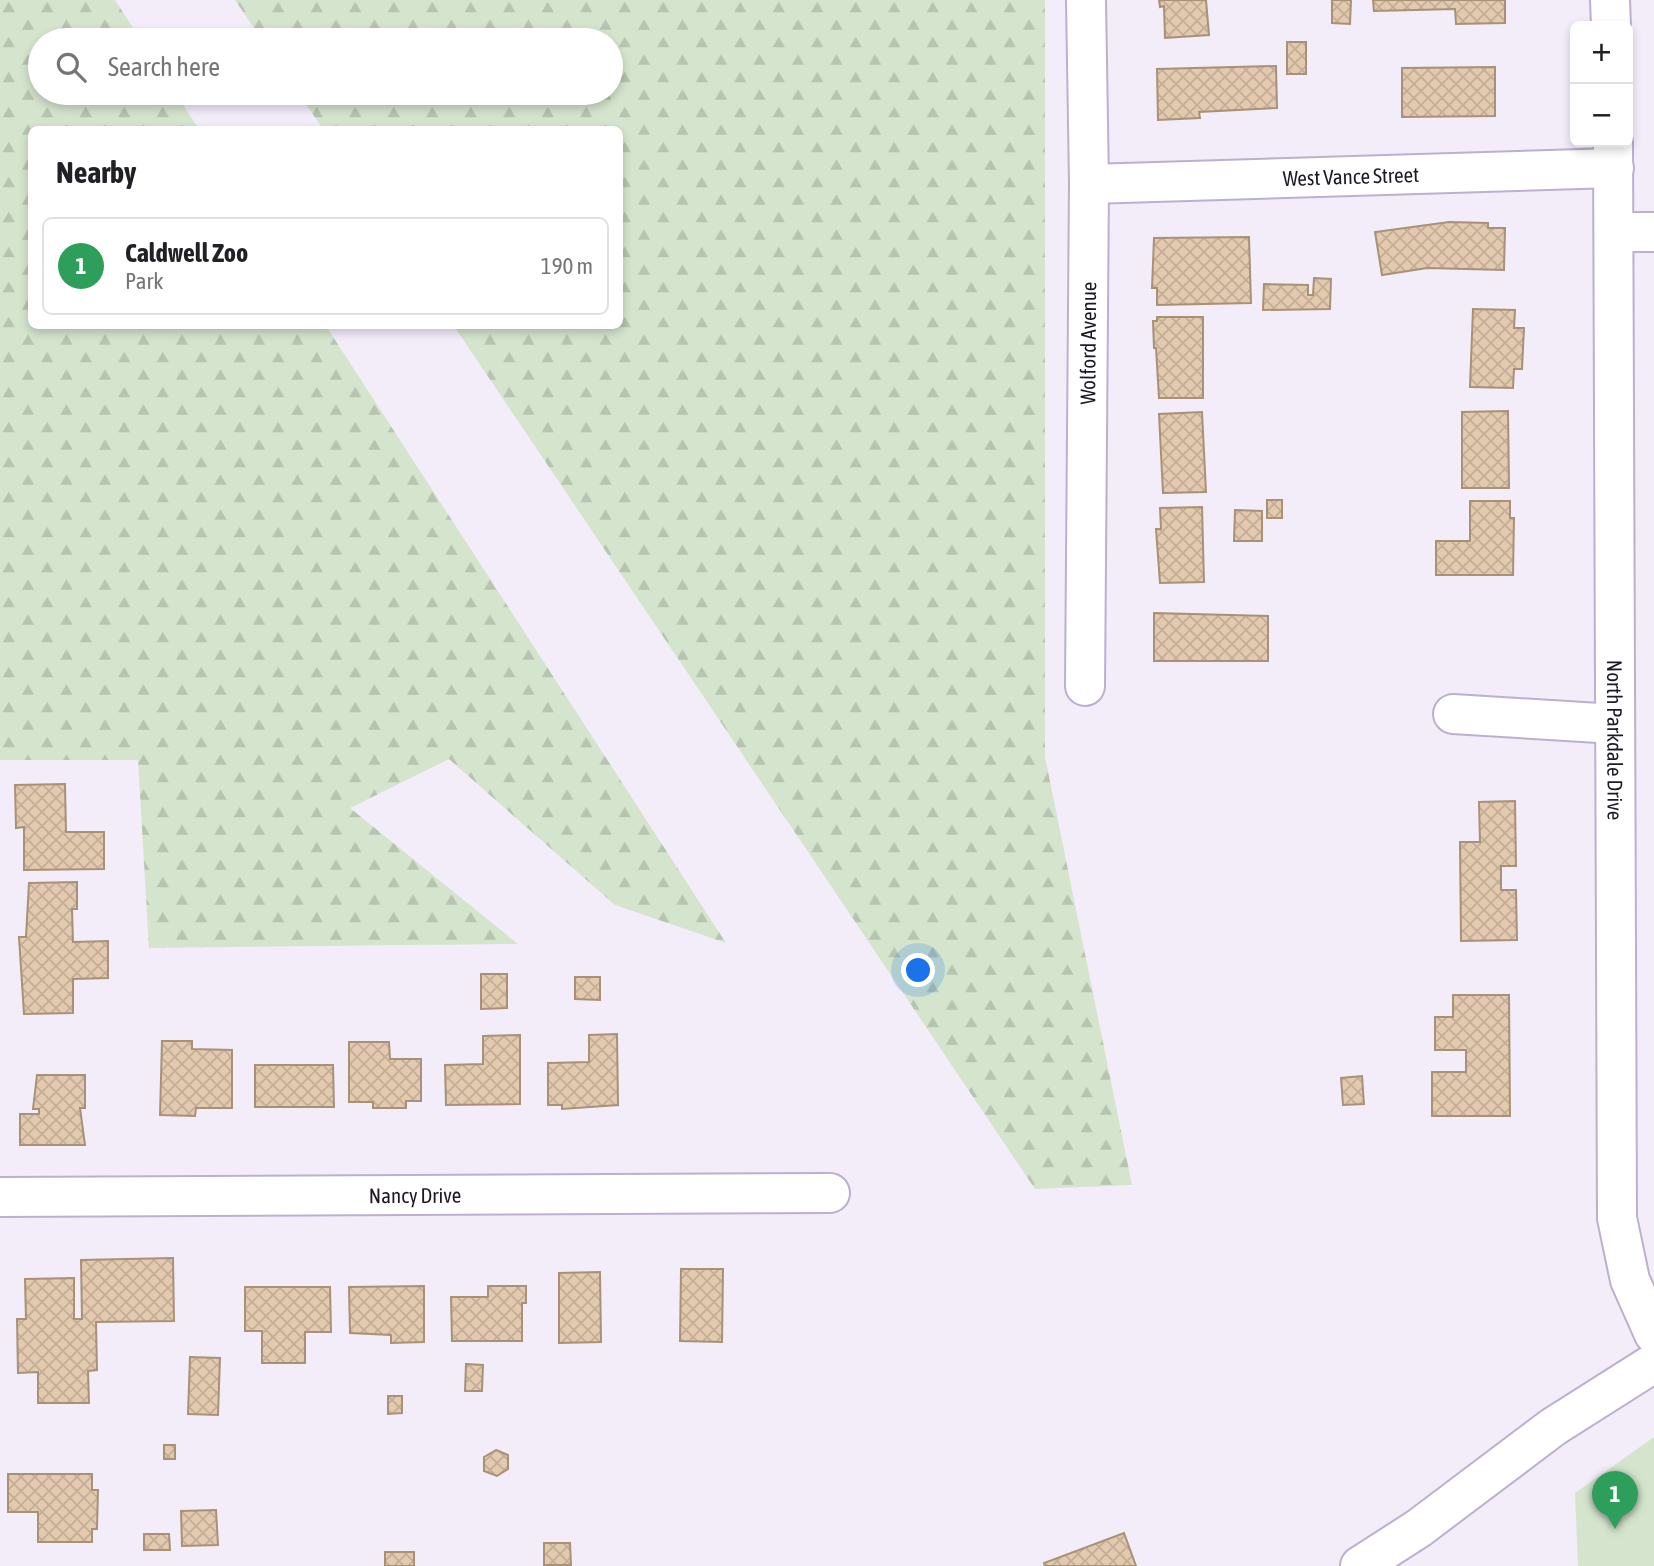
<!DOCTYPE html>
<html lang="en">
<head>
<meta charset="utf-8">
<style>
	:root { --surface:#fff; --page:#f2f2f2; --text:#202124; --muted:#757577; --line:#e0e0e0; --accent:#111827 }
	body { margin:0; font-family:"Asap Condensed",sans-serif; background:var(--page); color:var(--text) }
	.controls { position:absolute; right:21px; top:21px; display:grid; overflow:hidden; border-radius:10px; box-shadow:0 4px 10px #0003 }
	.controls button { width:63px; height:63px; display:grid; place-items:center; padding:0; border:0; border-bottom:2px solid var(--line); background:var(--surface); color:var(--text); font:35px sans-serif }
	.you { position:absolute; left:919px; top:971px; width:24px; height:24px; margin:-18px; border:5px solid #fff; border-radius:50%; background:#1a73e8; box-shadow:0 0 0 10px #1a73e833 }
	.badge { display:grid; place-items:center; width:46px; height:46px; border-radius:50%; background:var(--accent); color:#fff; font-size:23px; font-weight:700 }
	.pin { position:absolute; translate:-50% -58px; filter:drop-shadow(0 2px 4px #0008) }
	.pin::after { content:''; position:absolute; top:37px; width:24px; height:21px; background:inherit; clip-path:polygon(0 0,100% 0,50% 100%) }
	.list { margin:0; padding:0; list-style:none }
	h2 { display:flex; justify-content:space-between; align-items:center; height:91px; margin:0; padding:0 28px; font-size:30px }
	h2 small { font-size:23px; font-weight:400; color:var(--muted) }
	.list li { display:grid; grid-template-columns:46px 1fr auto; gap:21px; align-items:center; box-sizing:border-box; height:98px; margin:0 14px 14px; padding:0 14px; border:2px solid var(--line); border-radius:10px }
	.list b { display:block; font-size:26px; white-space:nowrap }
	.list p { margin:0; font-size:23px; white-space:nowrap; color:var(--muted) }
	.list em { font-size:23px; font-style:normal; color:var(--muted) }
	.icon { flex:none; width:38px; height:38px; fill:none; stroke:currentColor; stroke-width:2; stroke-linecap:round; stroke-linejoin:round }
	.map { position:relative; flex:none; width:1654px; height:1566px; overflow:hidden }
	.search { position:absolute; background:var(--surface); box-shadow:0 4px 10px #0003; left:28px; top:28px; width:595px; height:77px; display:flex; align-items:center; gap:18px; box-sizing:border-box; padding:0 24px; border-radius:38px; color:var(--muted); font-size:26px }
	.panel { position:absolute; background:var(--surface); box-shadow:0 4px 10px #0003; left:28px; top:126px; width:595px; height:203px; border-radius:10px }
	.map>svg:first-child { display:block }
	.forest { fill:url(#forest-firs) }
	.park { fill:#d5e5cd }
	.building { fill:url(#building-cross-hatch); stroke:#a99177; stroke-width:2 }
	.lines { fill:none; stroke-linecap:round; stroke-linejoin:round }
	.minor-casing { stroke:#bdafce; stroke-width:42 }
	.major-casing { stroke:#bdafce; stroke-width:42 }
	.minor { stroke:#fff; stroke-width:38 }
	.major { stroke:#fff; stroke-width:38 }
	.labels { text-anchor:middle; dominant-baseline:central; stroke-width:6; stroke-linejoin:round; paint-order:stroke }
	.street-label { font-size:21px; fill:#1e1824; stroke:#fdfdfd }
</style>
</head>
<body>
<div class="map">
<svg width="1654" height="1566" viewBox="0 0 1654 1566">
	<defs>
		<pattern id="forest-firs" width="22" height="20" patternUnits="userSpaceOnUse" patternTransform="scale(1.75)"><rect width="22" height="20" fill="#d5e5cd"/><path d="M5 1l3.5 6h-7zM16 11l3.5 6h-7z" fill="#b6c4b0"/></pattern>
		<pattern id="building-cross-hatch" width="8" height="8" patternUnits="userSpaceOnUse" patternTransform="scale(1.75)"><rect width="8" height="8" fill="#e3caae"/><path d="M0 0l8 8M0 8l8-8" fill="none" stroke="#c2ad96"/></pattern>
	</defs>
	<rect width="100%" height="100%" fill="#f3edfa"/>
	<path class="forest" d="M0,0H115L141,40H40V93H175L199,129L32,130V326H326L726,943L615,905L449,759L350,808L518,944L149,948L138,760H0Z
		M235,0H1045V757L1132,1185L1035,1189L454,326H620V130L323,129L298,93H611V40H262Z"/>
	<path class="park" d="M1654,1437V1566H1578L1575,1493Z"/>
	<path class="building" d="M1159,0H1206L1209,35L1165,38L1164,6L1160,7Z
		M1332,0H1351L1350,24L1332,23Z
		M1373,0H1505V23L1456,24L1455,9L1374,11Z
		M1287,42H1306V74H1287Z
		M1276,66L1277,108L1199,112L1200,118L1158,120L1157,69Z
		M1495,67V116L1402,117V68Z
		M1449,222L1488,223V228H1505L1504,270L1427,268L1382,275L1375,232Z
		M1249,237L1251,303L1157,305V288H1152L1154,238Z
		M1314,278L1331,279L1330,309L1263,310L1264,284L1308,285V295H1313Z
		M1473,309L1515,310L1514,328H1524L1522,369H1514L1513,388L1470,387Z
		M1157,317H1203V398H1159L1156,348H1154L1153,321H1157Z
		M1508,411L1509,488H1462V412Z
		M1202,412L1206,492L1163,493L1159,414Z
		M1267,500H1282V518H1267Z
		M1470,501H1510V518H1514L1513,575H1436V541H1470Z
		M1202,507L1204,582L1160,583L1156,529H1161L1160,508Z
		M1235,510L1262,511V541H1234Z
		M1154,613L1268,616V661H1154Z
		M65,784L66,832H104V869L24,870V827L16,828L15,785Z
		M1515,801L1516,866H1501V890H1516L1517,940L1461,941L1460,842H1480L1479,802Z
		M77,882V909H72L73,942L108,941V978L73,979V1013L24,1014L19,937H26L29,883Z
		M481,974H507V1008L481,1009Z
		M575,977H600V1000L575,999Z
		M1453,995H1509L1510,1116H1432V1072H1466V1050H1435V1017H1453Z
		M617,1034L618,1105L562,1109V1105H548V1063L589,1062V1035Z
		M520,1035V1104L446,1105L445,1065L483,1064V1036Z
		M162,1041H192V1049L232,1050V1108H196L195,1116L160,1115Z
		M349,1042H389L390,1059H421V1101H406V1108H373V1102H349Z
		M255,1065H333L334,1107H255Z
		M37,1075H85V1108H80L85,1145H20V1114H39V1109H33Z
		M1362,1076L1364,1104L1343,1105L1341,1078Z
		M173,1258L174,1321L96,1322L97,1370L88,1371L89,1403H38V1372L18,1373L17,1319H26L25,1279L74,1278V1319H82L81,1260Z
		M681,1269H723L722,1342L680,1341Z
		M600,1272L601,1342L559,1343V1273Z
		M424,1286V1342L391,1343V1335L350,1333L349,1287Z
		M488,1286H526V1303H522V1341H452L451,1297H488Z
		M245,1287H330L331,1332H305V1363H262V1331H245Z
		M190,1357L220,1358L218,1415L188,1414Z
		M466,1364L483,1365L482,1391H465Z
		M388,1396H402V1413L388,1414Z
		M164,1445H175V1459H164Z
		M496,1450L508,1455V1469L497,1476L484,1471V1457Z
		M8,1474H92V1490H98L97,1529H92V1542H38V1512H8Z
		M216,1510L218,1545L182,1546L181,1511Z
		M1124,1533L1136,1566H1045L1044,1563Z
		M144,1534H169L170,1550H144Z
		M544,1543H570L571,1565H544Z
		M385,1552H414V1566H385Z"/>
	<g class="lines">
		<defs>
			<g id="minor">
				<path d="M1610,0L1611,26"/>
				<path id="s1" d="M1613,142L1617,1218L1630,1280L1654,1334"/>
				<path id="s2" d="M1089,184L1614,168"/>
				<path d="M1614,232H1654"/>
				<path id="s3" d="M1085,686L1089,184L1086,0"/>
				<path d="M1453,714L1615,724"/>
				<path id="s4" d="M0,1197L830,1193"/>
			</g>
			<path id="major" d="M1360,1566L1419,1528L1553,1427L1654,1363"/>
		</defs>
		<use href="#minor" class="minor-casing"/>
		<use href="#major" class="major-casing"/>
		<use href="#minor" class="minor"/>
		<use href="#major" class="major"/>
	</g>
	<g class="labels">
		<g class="street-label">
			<text stroke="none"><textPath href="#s2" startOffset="262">West Vance Street</textPath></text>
			<text stroke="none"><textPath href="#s3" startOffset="343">Wolford Avenue</textPath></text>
			<text stroke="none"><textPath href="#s1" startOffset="598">North Parkdale Drive</textPath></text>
			<text stroke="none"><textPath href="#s4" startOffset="415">Nancy Drive</textPath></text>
		</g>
	</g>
</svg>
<div class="controls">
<button>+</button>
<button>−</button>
</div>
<div class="you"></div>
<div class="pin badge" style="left:1615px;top:1529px;background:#2e9e5b">1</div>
<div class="search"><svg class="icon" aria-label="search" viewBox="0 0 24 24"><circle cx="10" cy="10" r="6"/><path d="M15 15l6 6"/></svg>Search here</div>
<section class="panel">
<h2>Nearby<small></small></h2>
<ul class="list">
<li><span class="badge" style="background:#2e9e5b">1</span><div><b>Caldwell Zoo</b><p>Park</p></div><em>190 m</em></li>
</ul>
</section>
</div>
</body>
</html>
